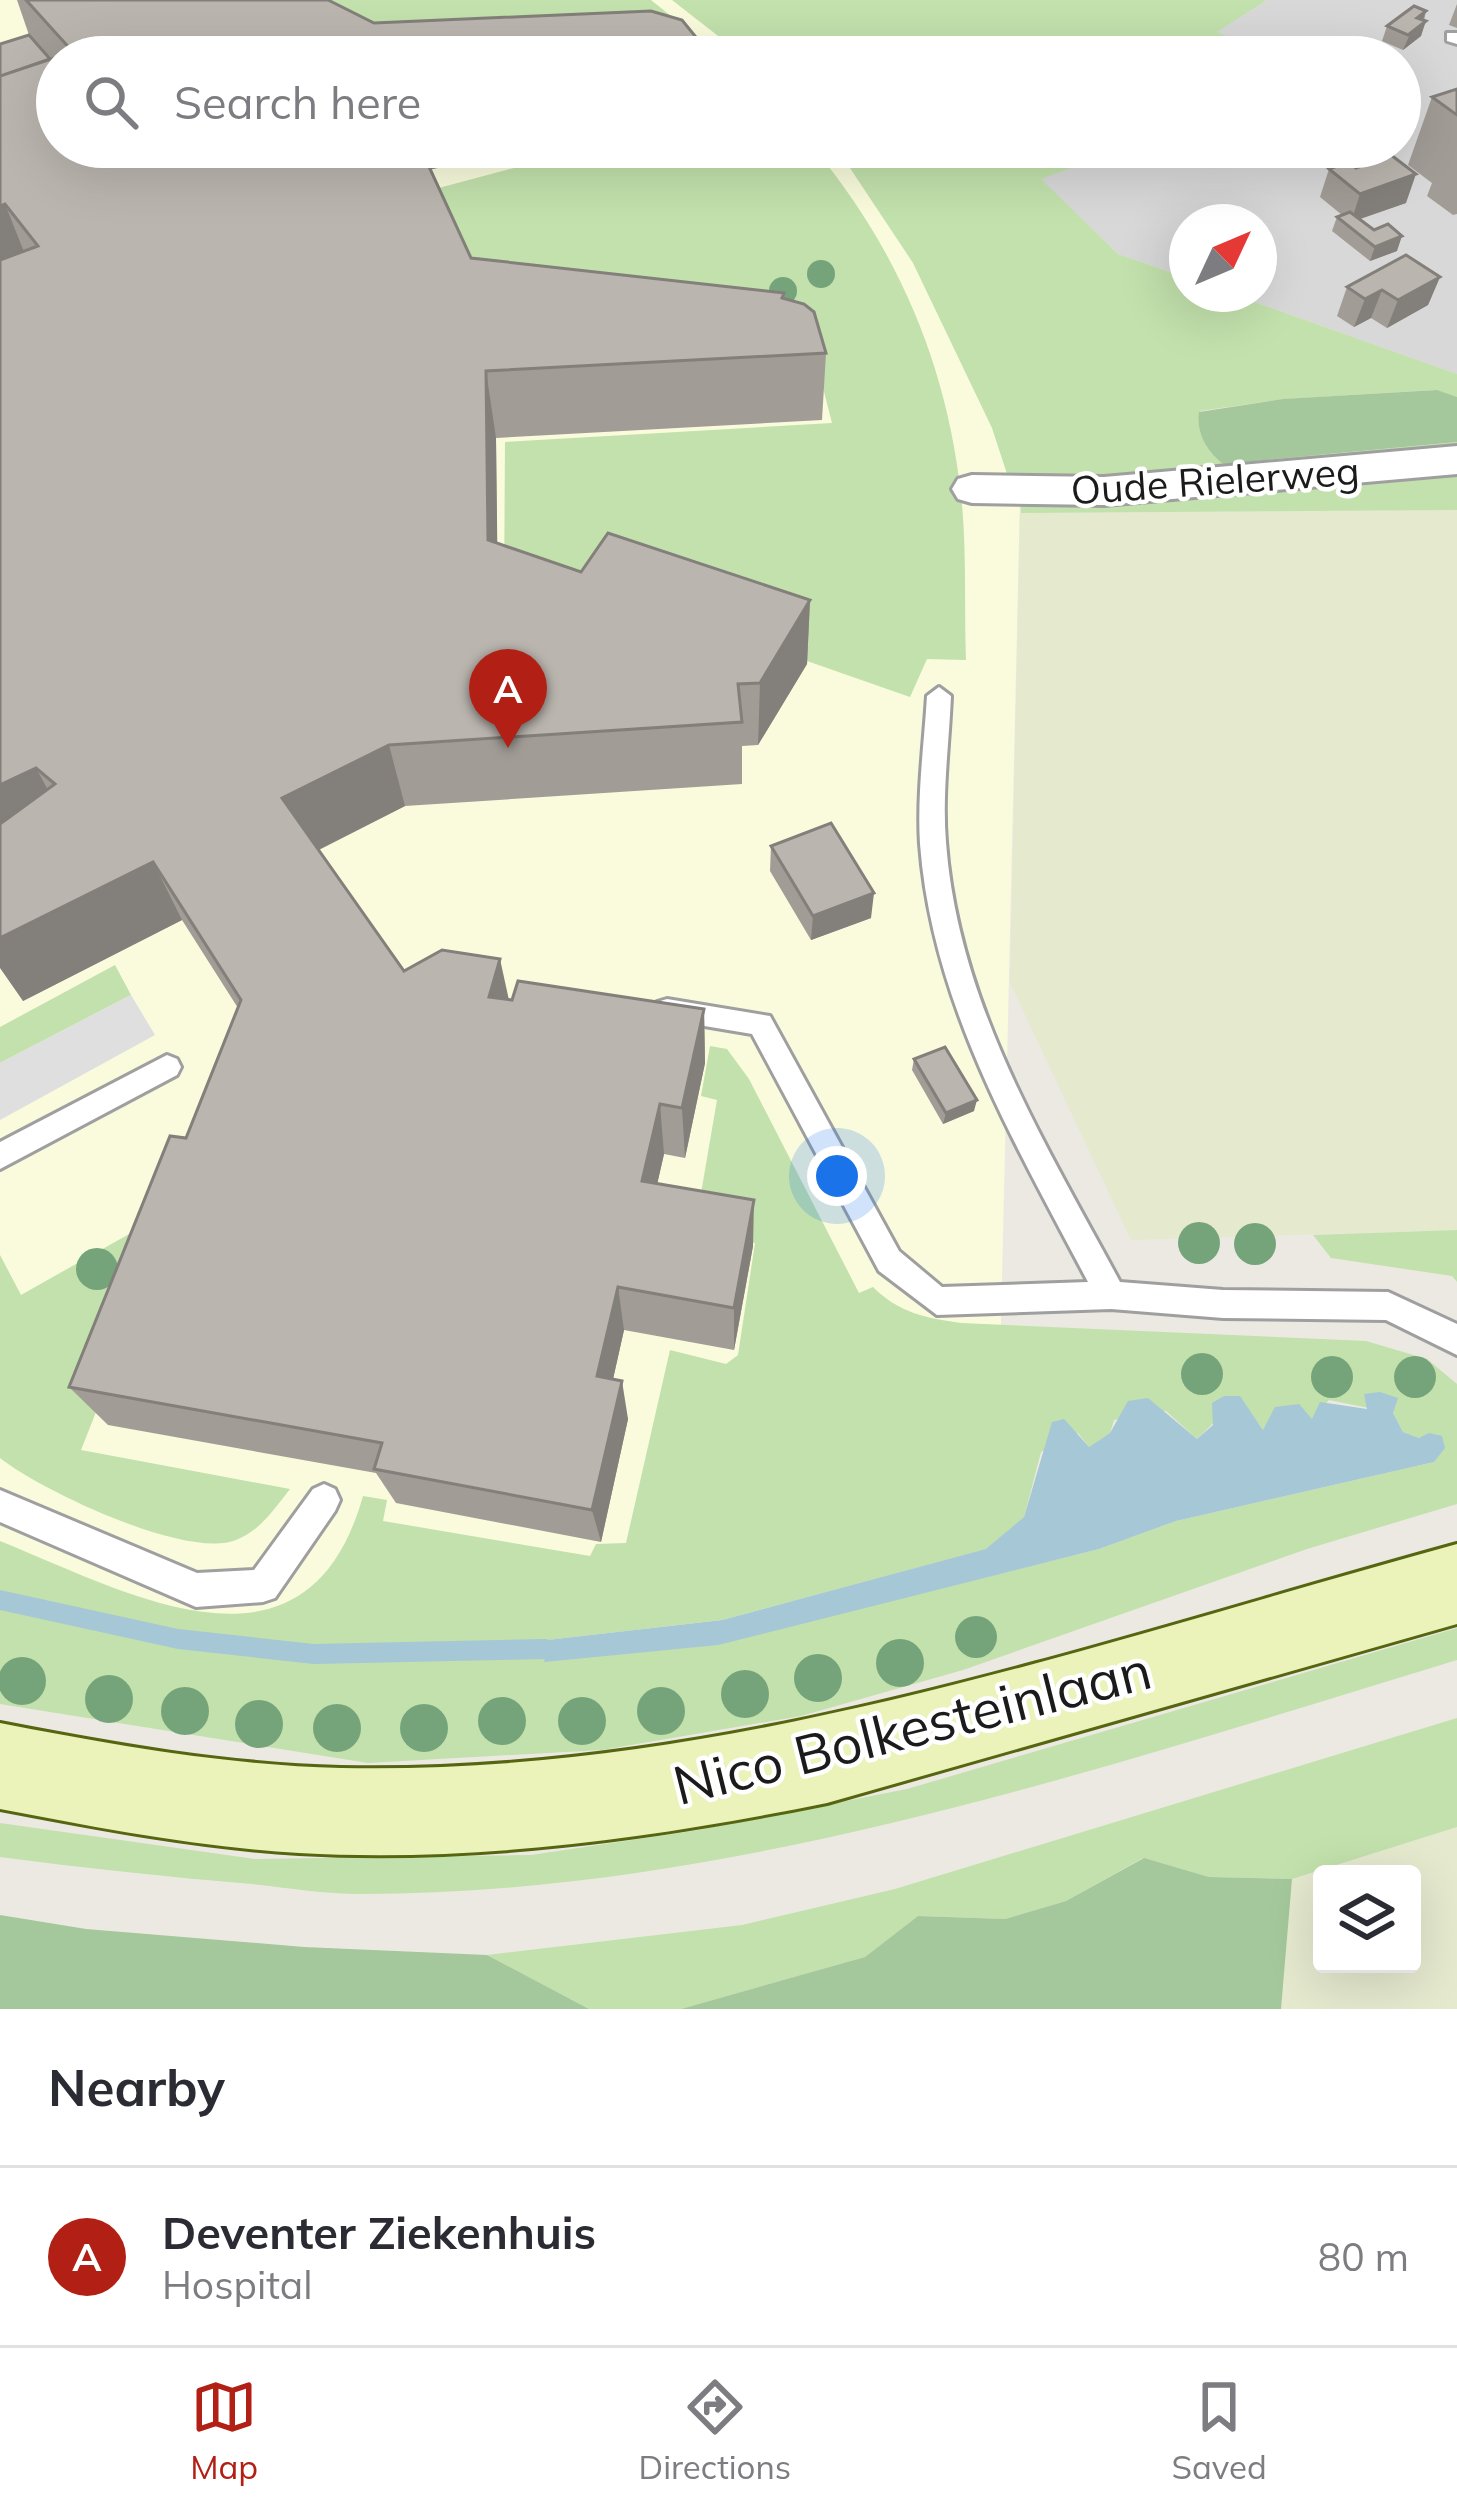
<!DOCTYPE html>
<html lang="en">
<head>
<meta charset="utf-8">
<style>
	:root { --surface:#fff; --page:#f2f2f3; --text:#2b2b33; --muted:#7c7c81; --line:#e1e1e2; --accent:#b22015 }
	body { margin:0; font-family:Mulish,sans-serif; background:var(--page); color:var(--text) }
	.controls { position:absolute; right:36px; bottom:36px; display:grid; overflow:hidden; border-radius:12px; box-shadow:0 12px 48px #0002 }
	.controls button { width:108px; height:108px; display:grid; place-items:center; padding:0; border:0; border-bottom:3px solid var(--line); background:var(--surface); color:var(--text); font:60px sans-serif }
	.compass { position:absolute; left:1169px; top:204px; width:108px; height:108px; border-radius:50%; background:var(--surface); box-shadow:0 12px 48px #0002; rotate:46deg }
	.you { position:absolute; left:837px; top:1176px; width:42px; height:42px; margin:-30px; border:9px solid #fff; border-radius:50%; background:#1a73e8; box-shadow:0 0 0 18px #1a73e833 }
	.badge { display:grid; place-items:center; width:78px; height:78px; border-radius:50%; background:var(--accent); color:#fff; font-size:39px; font-weight:700 }
	.pin { position:absolute; translate:-50% -99px; filter:drop-shadow(0 3px 6px #0008) }
	.pin::after { content:''; position:absolute; top:63px; width:42px; height:36px; background:inherit; clip-path:polygon(0 0,100% 0,50% 100%) }
	.list { margin:0; padding:0; list-style:none }
	h2 { display:flex; justify-content:space-between; align-items:center; height:156px; margin:0; padding:0 48px; font-size:51px }
	h2 small { font-size:39px; font-weight:400; color:var(--muted) }
	.list li { display:grid; grid-template-columns:78px 1fr auto; gap:36px; align-items:center; box-sizing:border-box; height:180px; padding:0 48px; border-top:3px solid var(--line) }
	.list b { display:block; font-size:45px; white-space:nowrap }
	.list p { margin:0; font-size:39px; white-space:nowrap; color:var(--muted) }
	.list em { font-size:39px; font-style:normal; color:var(--muted) }
	.icon { flex:none; width:66px; height:66px; fill:none; stroke:currentColor; stroke-width:2; stroke-linecap:round; stroke-linejoin:round }
	.map { position:relative; flex:none; width:1457px; height:2009px; overflow:hidden }
	.search { position:absolute; background:var(--surface); box-shadow:0 12px 48px #0002; left:36px; right:36px; top:36px; height:132px; display:flex; align-items:center; gap:30px; box-sizing:border-box; padding:0 42px; border-radius:66px; color:var(--muted); font-size:45px }
	.sheet { height:336px; background:var(--surface) }
	nav { display:flex; justify-content:space-around; align-items:center; box-sizing:border-box; height:168px; border-top:3px solid var(--line); background:var(--surface); font-size:33px; color:var(--muted) }
	nav a { display:grid; justify-items:center; gap:6px }
	nav .on { color:var(--accent) }
	.map>svg:first-child { display:block }
	.residential { fill:#d9d8d8 }
	.education { fill:#f9fbdc }
	.farmland { fill:#e5e9ce; fill-rule:evenodd }
	.grass { fill:#c2e1ac; fill-rule:evenodd }
	.forest { fill:#a4c79b }
	.parking { fill:#dfdfdf }
	.water { fill:#a6c7d5 }
	.lines { fill:none; stroke-linecap:round; stroke-linejoin:round }
	.stream { fill:#a6c7d5; fill-rule:evenodd }
	.lane-casing { stroke:#9f9f9f; stroke-width:6 }
	.street-casing { stroke:#9f9f9f; stroke-width:6 }
	.secondary-casing { stroke:#556510; stroke-width:6 }
	.lane { fill:#fff; fill-rule:evenodd }
	.street { fill:#fff; fill-rule:evenodd }
	.secondary { fill:#ebf2ba; fill-rule:evenodd }
	.tree { fill:#76a47a }
	.wall { fill:#a19c96 }
	.shaded-wall { fill:#837f7a }
	.building { fill:#bbb5af; stroke:#837f7a; stroke-width:3 }
	.labels { text-anchor:middle; dominant-baseline:central; stroke-width:9; stroke-linejoin:round; paint-order:stroke }
	.far-street-label { font-size:39px; fill:#1b1b1b; stroke:#fff }
	.near-street-label { font-size:54px; fill:#1b1b1b; stroke:#fff }
</style>
</head>
<body>
<div class="map">
<svg width="1457" height="2009" viewBox="0 0 1457 2009">
	<rect width="100%" height="100%" fill="#ece9e2"/>
	<path class="residential" d="M1267,0H1457V374L1232,294H1259V222H1187V278L1118,254L1040,179L1128,147H1207L1214,152L1226,147H1400V57H1272L1216,32Z"/>
	<path class="education" d="M0,0H700L775,57H57V147H861L917,221L1020,498L1000,1367L740,1659L0,1629Z"/>
	<path class="farmland" d="M1457,510V1230L1131,1240L1010,983L1020,513Z
		M1457,1827V2009H1281L1292,1879ZM1322,1874H1412V1964H1322Z"/>
	<path class="grass" d="M228,0H651L722,57H337Z
		M672,0H1267L1217,32L1272,57H745Z
		M593,147H813C897,248 947,364 961,495C967,549 964,605 966,660L927,659L910,697L607,591L504,602L505,442L832,423L821,380L485,322L431,190Z
		M836,147H1128L1041,179L1118,254L1187,278V294H1232L1457,374V397L1436,390L1284,399L1200,411L1223,464L1457,442V450L1217,477L1010,483L992,428L913,263Z
		M1457,464V510L1021,513L1020,498Z
		M115,965L131,995L0,1063V1027Z
		M710,1046L727,1049L749,1079L859,1293L873,1287C899,1313 926,1318 961,1323L1366,1341L1427,1359L1457,1384V1504L1307,1549L963,1670L801,1716L602,1750L368,1763L0,1704V1541C129,1593 307,1695 363,1496L387,1500L383,1521L590,1556L596,1544L626,1543L670,1350L726,1364L738,1355L755,1243L694,1234L717,1100L701,1096ZM1240,1397L1264,1431L1313,1419L1329,1400L1393,1413L1403,1432L1419,1438L1434,1462L1176,1521L1099,1549L718,1644L544,1661L548,1640L722,1620L987,1549L1024,1517L1041,1452L1078,1433L1089,1447L1110,1433L1114,1420L1166,1411L1197,1439Z
		M177,1207L81,1450L290,1489C275,1508 260,1531 236,1540C187,1560 40,1490 0,1458V1255L21,1295Z
		M1457,1230V1282L1452,1276L1331,1258L1313,1235Z
		M1457,1628V1660C1105,1767 732,1894 361,1894C325,1894 288,1888 252,1884C168,1877 84,1868 0,1857V1823L255,1859L531,1855L699,1830L907,1789Z
		M1457,1718V1827L1292,1879L1209,1877L1143,1858L1066,1901L1005,1919L918,1916L865,1957L681,2009H589L487,1955L742,1925L895,1889Z"/>
	<path class="forest" d="M1437,390L1457,397V442L1223,464C1207,451 1196,433 1199,412L1283,399Z
		M1144,1858L1209,1877L1292,1879L1281,2009H644H681L865,1957L918,1916L1005,1919L1066,1901Z
		M0,1915L86,1929L304,1947L487,1955L589,2009H0Z"/>
	<path class="parking" d="M131,995L155,1035L0,1120V1063Z"/>
	<path class="water" d="M1380,1392L1398,1398L1393,1413L1403,1432L1419,1438L1429,1433L1442,1436L1445,1448L1434,1462L1176,1521L1099,1549L718,1645L544,1662L547,1640L722,1620L986,1549L1024,1517L1052,1422L1064,1419L1089,1447L1110,1433L1128,1401L1148,1398L1197,1439L1213,1425L1212,1403L1224,1396H1240L1263,1430L1275,1407L1299,1404L1312,1419L1320,1402L1367,1409L1364,1394Z"/>
	<g class="lines">
		<path class="stream" d="M0,1590L178,1629L314,1644L546,1639L553,1642L556,1649L553,1656L546,1659L314,1664L178,1649L0,1610Z"/>
		<defs>
			<path id="lane" d="M1447,33H1457V44L1447,41Z
				M939,687L951,696C949,745 942,794 946,842C958,1004 1045,1143 1120,1282L1223,1290L1388,1292L1457,1324V1355L1386,1320L1223,1318L1111,1309L937,1315L879,1271L752,1034L657,1018L653,1010L657,1002L667,999L770,1016L899,1251L942,1287L1088,1282C1015,1143 932,1004 920,844C917,795 924,745 927,696Z
				M167,1055L177,1059L181,1067L177,1075L0,1169V1142Z
				M324,1484L335,1489L340,1500L335,1511L275,1598L263,1602L196,1607L0,1522V1490L197,1573L254,1570L313,1489Z"/>
			<path id="street" d="M1457,446V474L1104,505L972,503L958,499L952,489L958,479L972,475L1104,477Z"/>
			<path id="secondary" d="M1457,1544V1624L827,1803C654,1838 476,1863 299,1853C198,1847 99,1828 0,1809V1723C113,1745 226,1765 341,1768C725,1776 1092,1644 1457,1544Z"/>
		</defs>
		<use href="#lane" class="lane-casing"/>
		<use href="#street" class="street-casing"/>
		<use href="#secondary" class="secondary-casing"/>
		<use href="#lane" class="lane"/>
		<use href="#street" class="street"/>
		<use href="#secondary" class="secondary"/>
	</g>
	<g class="tree">
		<circle cx="821" cy="274" r="14"/>
		<circle cx="783" cy="291" r="14"/>
		<circle cx="1199" cy="1243" r="21"/>
		<circle cx="1255" cy="1244" r="21"/>
		<circle cx="97" cy="1269" r="21"/>
		<circle cx="1202" cy="1374" r="21"/>
		<circle cx="1332" cy="1377" r="21"/>
		<circle cx="1415" cy="1377" r="21"/>
		<circle cx="976" cy="1637" r="21"/>
		<circle cx="900" cy="1663" r="24"/>
		<circle cx="818" cy="1678" r="24"/>
		<circle cx="22" cy="1681" r="24"/>
		<circle cx="745" cy="1694" r="24"/>
		<circle cx="109" cy="1699" r="24"/>
		<circle cx="185" cy="1711" r="24"/>
		<circle cx="661" cy="1711" r="24"/>
		<circle cx="502" cy="1721" r="24"/>
		<circle cx="582" cy="1721" r="24"/>
		<circle cx="259" cy="1724" r="24"/>
		<circle cx="337" cy="1728" r="24"/>
		<circle cx="424" cy="1728" r="24"/>
	</g>
	<path class="wall" d="M17,0H328L431,170L471,258L784,298L826,353L822,420L496,438L497,543L581,572L810,600L807,664L758,745L742,746V784L405,806L319,850L404,971L509,1000L704,1009L705,1063L685,1158L664,1154L657,1184L753,1246L734,1350L624,1330L613,1379L628,1419L601,1542L396,1503L376,1473L108,1425L69,1387L186,1138L238,1008L182,920L23,1001L0,44L29,35Z
		M1457,4V28L1449,25Z
		M1426,11L1421,36L1403,50L1382,41L1387,26Z
		M1457,89V214L1453,215L1427,196L1432,183L1408,165L1432,97Z
		M1329,169L1406,203L1360,219L1397,251L1370,261L1332,231L1337,217L1342,215L1320,197Z
		M1440,277L1428,305L1387,328L1371,318L1354,327L1337,316L1347,287Z
		M771,846L871,918L811,940L770,871Z
		M914,1059L974,1111L943,1124L912,1070Z"/>
	<path class="shaded-wall" d="M1426,11L1421,25L1426,21L1421,36L1403,50L1417,18Z
		M704,47V57H653Z
		M408,147H543L413,173Z
		M1416,174L1406,203L1351,222L1360,194Z
		M5,204L32,272L0,284V206Z
		M1402,236L1397,251L1370,261L1375,247Z
		M1440,277L1428,305L1387,328L1398,300Z
		M1382,290L1371,318L1354,327L1365,299Z
		M486,371L496,438L498,605L488,540Z
		M810,600L807,664L758,745L760,683Z
		M389,745L405,806L304,857L282,798Z
		M36,768L69,829L0,862V785Z
		M153,862L182,920L23,1001L0,968V938Z
		M874,893L871,918L811,940L813,916Z
		M500,959L512,1014L489,997Z
		M704,1009L705,1063L685,1158L682,1108Z
		M977,1100L974,1111L943,1124L946,1113Z
		M660,1104L664,1154L647,1229L642,1181Z
		M754,1200L753,1246L734,1350V1308Z
		M618,1287L624,1330L605,1415L597,1376Z
		M622,1381L628,1419L601,1542L592,1510Z"/>
	<path class="building" d="M26,0H328L374,23L651,11L682,20L704,47L653,57H57L73,52Z
		M1414,6L1426,11L1417,18L1426,21L1408,35L1387,26Z
		M29,35L50,59L0,76V44Z
		M1366,41L1399,56L1344,57Z
		M57,57V147H420L471,258L784,293L782,298L804,304L814,312L826,353L486,371L488,540L581,572L608,533L810,600L760,683L738,684L742,722L389,745L282,798L404,971L442,950L500,959L489,997L512,1000L518,981L704,1009L682,1108L660,1104L642,1181L754,1200L734,1308L618,1287L597,1376L622,1381L592,1510L374,1469L382,1443L69,1387L170,1136L186,1138L241,1000L153,862L0,938V824L55,784L36,768L0,785V260L38,246L5,204L0,206V76Z
		M1457,89V115L1432,97Z
		M1391,155L1416,174L1360,194L1329,169L1348,162L1356,168Z
		M1350,212L1374,230L1388,224L1402,236L1375,247L1337,217Z
		M1406,255L1440,277L1398,300L1382,290L1365,299L1347,287Z
		M831,823L874,893L813,916L771,846Z
		M945,1047L977,1100L946,1113L914,1059Z"/>
	<g class="labels">
		<g class="far-street-label">
			<text transform="translate(1215 480) rotate(-4)">Oude Rielerweg</text>
		</g>
		<g class="near-street-label">
			<text transform="translate(912 1727) rotate(-14)">Nico Bolkesteinlaan</text>
		</g>
	</g>
</svg>
<div class="controls">
<button><svg class="icon" aria-label="layers" viewBox="0 0 24 24"><path d="M12 4l9 5-9 5-9-5zM3 14l9 5 9-5"/></svg></button>
</div>
<svg class="compass" viewBox="-18 -18 36 36"><path d="M0-13l5 13h-10z" fill="#e53935"/><path d="M0 13l5-13h-10z" fill="#7c7c81"/></svg>
<div class="you"></div>
<div class="pin badge" style="left:508px;top:748px">A</div>
<div class="search"><svg class="icon" aria-label="search" viewBox="0 0 24 24"><circle cx="10" cy="10" r="6"/><path d="M15 15l6 6"/></svg>Search here</div>
</div>
<section class="sheet">
<h2>Nearby<small></small></h2>
<ul class="list">
<li><span class="badge">A</span><div><b>Deventer Ziekenhuis</b><p>Hospital</p></div><em>80 m</em></li>
</ul>
</section>
<nav>
<a class="on"><svg class="icon" aria-label="map" viewBox="0 0 24 24"><path d="M3 6l6-2 6 2 6-2v14l-6 2-6-2-6 2zM9 4v14M15 6v14"/></svg>Map</a>
<a><svg class="icon" aria-label="directions" viewBox="0 0 24 24"><path d="M12 3l9 9-9 9-9-9zM9 14v-3h6M13 9l2 2-2 2"/></svg>Directions</a>
<a><svg class="icon" aria-label="saved" viewBox="0 0 24 24"><path d="M7 4h10v16l-5-4-5 4z"/></svg>Saved</a>
</nav>
</body>
</html>
